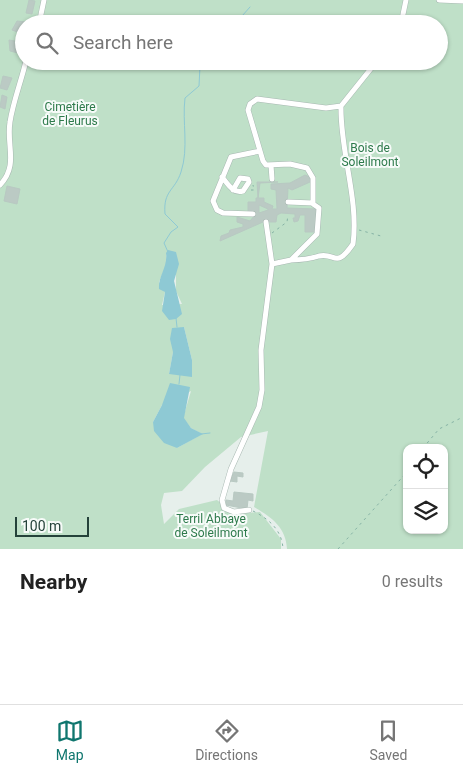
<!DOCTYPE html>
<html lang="en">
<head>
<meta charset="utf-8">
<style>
	:root { --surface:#fff; --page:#f6f6f6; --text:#222; --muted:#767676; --line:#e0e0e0; --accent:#0f766e }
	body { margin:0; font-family:Roboto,sans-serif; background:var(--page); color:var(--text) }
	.controls { position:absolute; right:15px; bottom:15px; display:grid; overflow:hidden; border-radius:10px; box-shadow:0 1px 4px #0004 }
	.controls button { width:45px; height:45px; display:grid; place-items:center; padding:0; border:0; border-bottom:1px solid var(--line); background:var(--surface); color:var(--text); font:25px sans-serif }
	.scale { position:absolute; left:15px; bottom:12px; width:74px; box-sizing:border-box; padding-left:5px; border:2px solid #24423a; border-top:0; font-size:14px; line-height:18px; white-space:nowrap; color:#24423a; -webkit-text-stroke:4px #f7fbf9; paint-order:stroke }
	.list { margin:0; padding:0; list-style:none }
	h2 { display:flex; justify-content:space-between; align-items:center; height:65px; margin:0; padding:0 20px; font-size:21px }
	h2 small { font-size:16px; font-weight:400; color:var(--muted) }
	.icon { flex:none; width:28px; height:28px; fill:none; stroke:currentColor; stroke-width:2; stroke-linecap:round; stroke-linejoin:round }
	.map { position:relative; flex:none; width:463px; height:549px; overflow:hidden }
	.search { position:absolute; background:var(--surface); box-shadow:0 1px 4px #0004; left:15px; right:15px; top:15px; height:55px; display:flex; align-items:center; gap:12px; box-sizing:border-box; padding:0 18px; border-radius:28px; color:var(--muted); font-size:19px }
	.sheet { height:155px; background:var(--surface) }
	nav { display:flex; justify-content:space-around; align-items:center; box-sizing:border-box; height:70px; border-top:1px solid var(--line); background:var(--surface); font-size:14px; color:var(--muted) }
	nav a { display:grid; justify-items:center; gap:2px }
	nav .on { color:var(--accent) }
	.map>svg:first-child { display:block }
	.green { fill:#bfe0c8; fill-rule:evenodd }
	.water { fill:#8ec9d4 }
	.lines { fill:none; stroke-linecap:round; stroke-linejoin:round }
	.stream { stroke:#8ec9d4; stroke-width:1 }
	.building { fill:#bbcac4; stroke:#b8c9c2; fill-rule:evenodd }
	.minor-casing { stroke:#a8b8b2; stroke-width:6 }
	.path { stroke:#86b3a5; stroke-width:1; stroke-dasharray:2.5 4; stroke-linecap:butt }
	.minor { stroke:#fff; stroke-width:5 }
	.labels { text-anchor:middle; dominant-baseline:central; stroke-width:4; stroke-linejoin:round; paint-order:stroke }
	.park-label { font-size:12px; fill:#2d7a4b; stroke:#f7fbf9 }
</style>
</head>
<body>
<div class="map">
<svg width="463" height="549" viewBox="0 0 463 549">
	<rect width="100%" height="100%" fill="#e6efeb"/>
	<path class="green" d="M0,0H463V549H287C286,527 271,517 254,507L268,431L241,437L205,467L182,491L164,493L161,505L164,524L179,509L217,500L234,514L260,512L281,539V549H0ZM24,24H439V61H24ZM166,253L176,274V291L182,304L162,305L165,292L159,282L167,263ZM184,327L192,360L169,374L173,352ZM191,391L183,418L191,428L202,434L177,448L153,422L162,405ZM407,448H444V530H407Z"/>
	<path class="water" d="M168,250L176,252L179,264L174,281L182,314L176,319L169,320L162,311L165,292L159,289C158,276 168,267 166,253Z
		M184,327L192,360V377L169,374L173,352L170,339L172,328Z
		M170,383L190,387L184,418L191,428L203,434L177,448L164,443L154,431L153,422L162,405Z"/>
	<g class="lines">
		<path class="stream" d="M235,24L250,7
			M168,252L164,243L171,232L178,227L165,214C163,190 175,191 181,172C189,148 182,122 185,98L199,86L200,66L206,61
			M176,318L177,327
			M179,384L180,375
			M201,434L210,433"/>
	</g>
	<path class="building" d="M29,0L35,1L32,14L26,13Z
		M17,21L26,22L23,34L12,30Z
		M9,40L21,42L18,53L10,51Z
		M3,76L12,78L7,90L0,88Z
		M2,95L7,97L5,109L0,107Z
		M305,175L310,177V182L292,190L288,188L287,208L317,209L316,232H305V215H300L298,221L294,222L293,218H295V214L281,213L277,215L276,222H263L220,241L221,236L229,233L230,230L243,227V224L237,222V217L250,221L255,215V213H248V202H256V198H264V202L273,206L272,209H277L276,190L271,189V184L290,183ZM259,205L268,209V210L259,213Z
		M257,182H278L260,183L258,198Z
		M7,186L20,189L17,204L4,201Z
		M234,472L243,473V477L237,476V482L230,481Z
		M234,492L253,494V501L248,500L247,509L226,505V500L233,501Z"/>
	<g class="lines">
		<defs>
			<path id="minor" d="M439,0L463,1
				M39,24L44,0
				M401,24L406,0
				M271,165L272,179
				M222,177C228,184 233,194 243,191L249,182L248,179L240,178L233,190
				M0,185C19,165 6,145 10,122C13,102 21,82 26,61
				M288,202L313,203
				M253,214L223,213L217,210L213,201L231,157L260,151
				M291,260C301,260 310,259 319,256C336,252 335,270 353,244C359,199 340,152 341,106L377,61
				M272,264L291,260L317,234L319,208L313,204V178L307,168L290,164L266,165L263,161L248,110L250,104L257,99L326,108L341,106
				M249,510L234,512L224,508L222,500L231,469L259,407L262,390L261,350L272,264L266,222"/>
		</defs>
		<use href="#minor" class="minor-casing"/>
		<path class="path" d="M251,190H254L253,185
			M359,230L381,236
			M272,233L287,222L288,215
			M423,448L439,429L463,417
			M253,511C269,519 282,530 283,549
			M338,549L407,472"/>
		<use href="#minor" class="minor"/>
	</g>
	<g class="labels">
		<g class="park-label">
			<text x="70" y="107">Cimetière<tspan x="70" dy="14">de Fleurus</tspan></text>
			<text x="370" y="148">Bois de<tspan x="370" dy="14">Soleilmont</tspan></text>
			<text x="211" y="519">Terril Abbaye<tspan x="211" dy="14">de Soleilmont</tspan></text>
		</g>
	</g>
</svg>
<div class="controls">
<button><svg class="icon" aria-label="locate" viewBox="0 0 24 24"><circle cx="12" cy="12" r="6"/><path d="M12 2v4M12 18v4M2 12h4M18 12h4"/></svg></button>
<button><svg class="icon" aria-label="layers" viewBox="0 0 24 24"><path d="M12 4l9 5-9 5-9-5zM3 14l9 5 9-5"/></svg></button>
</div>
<div class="scale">100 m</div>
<div class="search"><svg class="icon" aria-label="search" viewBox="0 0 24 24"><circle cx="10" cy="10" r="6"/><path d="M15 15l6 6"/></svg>Search here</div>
</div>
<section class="sheet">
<h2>Nearby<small>0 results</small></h2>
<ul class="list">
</ul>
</section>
<nav>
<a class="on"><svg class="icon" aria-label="map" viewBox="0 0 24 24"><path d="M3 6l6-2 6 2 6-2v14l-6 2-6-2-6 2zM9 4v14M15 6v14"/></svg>Map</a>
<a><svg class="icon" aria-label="directions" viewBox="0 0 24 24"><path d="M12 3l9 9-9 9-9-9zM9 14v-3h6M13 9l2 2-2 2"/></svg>Directions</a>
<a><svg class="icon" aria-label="saved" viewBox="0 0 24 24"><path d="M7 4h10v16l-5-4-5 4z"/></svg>Saved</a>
</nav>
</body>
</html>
